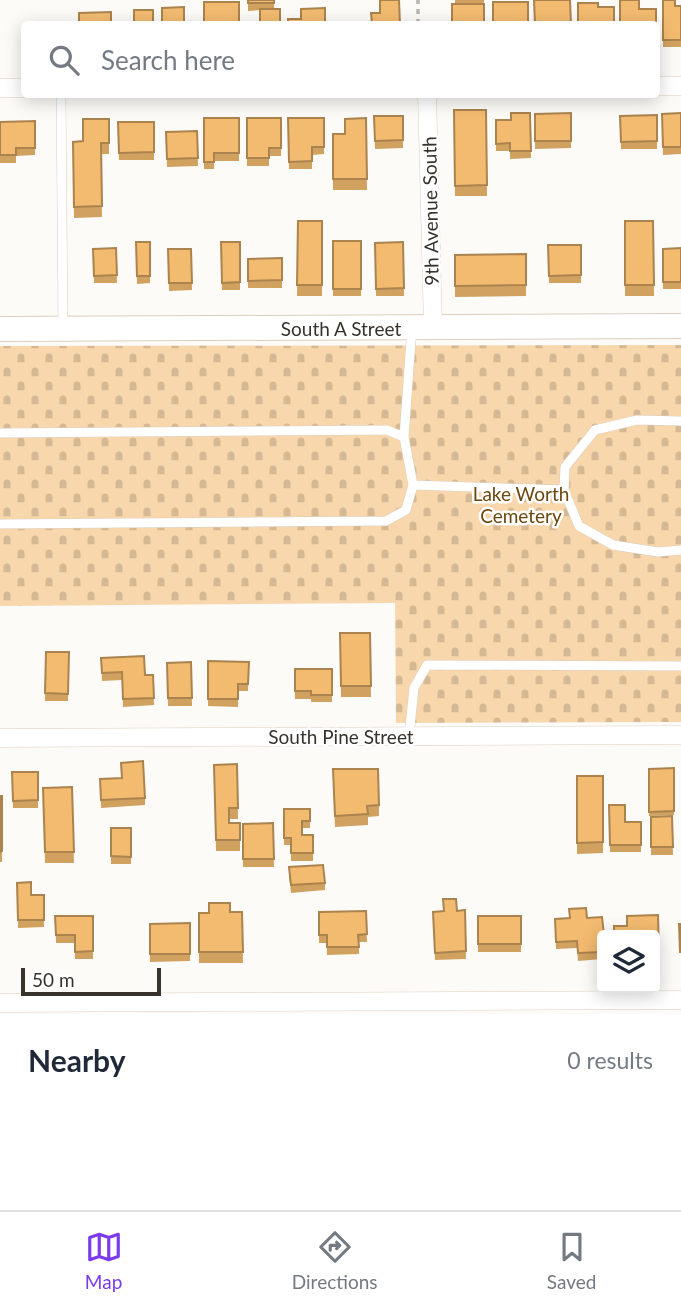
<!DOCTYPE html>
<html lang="en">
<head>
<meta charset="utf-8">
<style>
	:root { --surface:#fff; --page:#f6f6f7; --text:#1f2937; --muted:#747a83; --line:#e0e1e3; --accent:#7c3aed }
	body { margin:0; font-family:Lato,sans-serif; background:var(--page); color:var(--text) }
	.controls { position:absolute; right:21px; bottom:21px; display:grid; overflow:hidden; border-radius:7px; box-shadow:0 4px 18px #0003 }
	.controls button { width:63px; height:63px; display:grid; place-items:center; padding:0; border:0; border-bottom:2px solid var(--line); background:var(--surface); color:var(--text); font:35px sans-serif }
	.scale { position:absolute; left:21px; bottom:18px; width:140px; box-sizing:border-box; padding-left:7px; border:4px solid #37322c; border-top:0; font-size:19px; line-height:24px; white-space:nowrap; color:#37322c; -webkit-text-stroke:5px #fff; paint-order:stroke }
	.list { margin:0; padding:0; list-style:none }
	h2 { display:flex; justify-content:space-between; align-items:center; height:91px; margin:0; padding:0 28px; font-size:30px }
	h2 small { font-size:23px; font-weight:400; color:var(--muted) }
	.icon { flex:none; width:38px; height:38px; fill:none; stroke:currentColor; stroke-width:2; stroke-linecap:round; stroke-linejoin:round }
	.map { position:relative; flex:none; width:681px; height:1014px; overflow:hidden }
	.search { position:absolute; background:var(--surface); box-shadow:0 4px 18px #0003; left:21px; right:21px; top:21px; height:77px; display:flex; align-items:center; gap:18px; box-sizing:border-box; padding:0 24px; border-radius:7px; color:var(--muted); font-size:26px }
	.sheet { height:196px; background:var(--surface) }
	nav { display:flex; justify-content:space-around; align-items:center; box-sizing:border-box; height:98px; border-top:2px solid var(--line); background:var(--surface); font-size:19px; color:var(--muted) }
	nav a { display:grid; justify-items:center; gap:4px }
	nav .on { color:var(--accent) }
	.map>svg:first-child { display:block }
	.cemetery { fill:url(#cemetery-stones) }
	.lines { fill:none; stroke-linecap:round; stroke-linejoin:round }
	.lane-casing { stroke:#dbcebf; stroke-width:10 }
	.street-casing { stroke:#dbcebf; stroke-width:19 }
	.secondary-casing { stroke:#dbcebf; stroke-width:26 }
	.path { stroke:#bab7b3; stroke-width:3.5; stroke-dasharray:5 5; stroke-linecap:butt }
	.lane { stroke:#fff; stroke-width:9 }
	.street { stroke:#fff; stroke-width:18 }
	.secondary { stroke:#fff; stroke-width:24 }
	.wall { fill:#d1a160 }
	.building { fill:#f3bb70; stroke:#aa834e; stroke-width:2 }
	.labels { text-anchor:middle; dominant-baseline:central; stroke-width:5; stroke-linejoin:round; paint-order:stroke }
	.street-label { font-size:19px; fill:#37322c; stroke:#fff }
	.park-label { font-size:19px; fill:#6c470b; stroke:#fff }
</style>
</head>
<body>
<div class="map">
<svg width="681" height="1014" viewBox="0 0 681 1014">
	<defs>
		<pattern id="cemetery-stones" width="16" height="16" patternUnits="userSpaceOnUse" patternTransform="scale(1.75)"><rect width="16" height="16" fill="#f8d7ac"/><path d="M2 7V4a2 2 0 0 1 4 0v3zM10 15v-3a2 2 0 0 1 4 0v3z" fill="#d5b994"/></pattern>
	</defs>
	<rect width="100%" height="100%" fill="#fdfbf8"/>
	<path class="cemetery" d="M681,345V722L396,723L395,603L0,606V346Z"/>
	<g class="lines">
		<defs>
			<path id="lane" d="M61,94L63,327
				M681,421L637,420L595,430L565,467L564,490L579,526L613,545L658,552L681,550
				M0,433L387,430L404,437L413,485
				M404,437L412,327
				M0,524L386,521L406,510L413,485L564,490
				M409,736L414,688L427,665L681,666"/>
			<path id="street" d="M656,86H681
				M0,88H24
				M427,94L433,327
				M0,738L681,735
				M0,1003L681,1000"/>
			<path id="secondary" d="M0,329L681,326"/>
		</defs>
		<use href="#lane" class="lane-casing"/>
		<use href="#street" class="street-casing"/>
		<use href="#secondary" class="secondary-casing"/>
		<path class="path" d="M418,24V0"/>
		<use href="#lane" class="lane"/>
		<use href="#street" class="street"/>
		<use href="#secondary" class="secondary"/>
	</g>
	<path class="wall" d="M248,0H274V9L248,11Z
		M455,0H484V3L455,4Z
		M663,0L675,6H681V47H663Z
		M454,110H486L487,196H455Z
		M530,113L531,158L510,159V151H496V120H511Z
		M571,113V148L535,149V114Z
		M681,113V154L663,155L662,114Z
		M657,115V149H621L620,116Z
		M374,116H403V148L375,149Z
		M204,118H239V161H214V169H204Z
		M247,118H281V156H269V166H247Z
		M288,118H324V154L312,155V169H289Z
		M366,118L367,190H333V134H345Z
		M109,119V154H101L102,217L74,218L73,142L83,141Z
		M35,121V155L16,156V163H0V122Z
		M118,122H154V160H119Z
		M197,131L198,166L167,167L166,132Z
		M298,221H322V296H297Z
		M625,221H653L654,296H625Z
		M333,241H361V296H333Z
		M136,242H150V283L137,284Z
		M221,242H240V290H222Z
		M403,242L404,296H376L375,243Z
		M548,245H581V283H549Z
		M116,248L117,283H94L93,249Z
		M681,248V289H663V249Z
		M168,249H191L192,290L169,291Z
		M526,254V296L455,297V255Z
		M282,258V288H248V259Z
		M340,633H370L371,697H341Z
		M46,652H69L68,701H45Z
		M101,658L145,675H153L154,705L123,707L122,680L102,681Z
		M208,661L249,662L248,691H238V707L208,706Z
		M191,662L192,706H168L167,663Z
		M295,669H332V702H311V699H295Z
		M121,763L145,798V805L101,808L100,779L121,778Z
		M237,764L238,819H229V823H240V851H216L214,765Z
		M674,768V815L649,816V769Z
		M12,772H38V808H13Z
		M577,776H603V853L577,854Z
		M333,780L379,805V816L368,817V825L335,827Z
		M72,787L74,863H45L43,788Z
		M0,796H2V862H0Z
		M609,805L625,822H641V852H610Z
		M284,809H310V828H302V835H313V861H291V845H284Z
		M672,816L673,855H651V817Z
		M273,823L274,867H243V824Z
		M111,828H131V864H111Z
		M289,875L325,883V890L291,893Z
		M17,883L31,895H44V927L18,928Z
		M465,910L466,959L435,960L433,912Z
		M366,911L367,942H359V954L327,955V943H319V912Z
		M242,912L243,963H199V913Z
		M658,915L659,958H655V935L627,926Z
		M55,916H93V959H75V943H56Z
		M478,916H521V952H478Z
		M569,918H587L602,935V959L578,961L577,948L556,949L555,919Z
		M190,923V961L150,962V924Z"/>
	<path class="building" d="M248,0H274V3H248Z
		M380,0H399L400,24H372L371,13H380Z
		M534,0H570L571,24H535Z
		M620,0H639V9H656V24H620Z
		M663,0H675V6H681V40H663Z
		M204,2H239V24H204Z
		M493,2H528V24H493Z
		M578,3H598V7H614V24H578Z
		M452,4H484V24H452Z
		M184,7V24H162V8Z
		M325,8V24H288V19H301V9Z
		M260,9H280V24H260Z
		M134,10H153V24H134Z
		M111,12V24H79V13Z
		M454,110H486L487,185L455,186Z
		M511,113H530L531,151H510V143L496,144V120H511Z
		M571,113V141H535V114Z
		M681,113V147H663L662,114Z
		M657,115V141L621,142L620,116Z
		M374,116H403V140L375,141Z
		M204,118H239V153H214V162H204Z
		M247,118H281V148H269V158H247Z
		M288,118H324V147H312V161L289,162Z
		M366,118L367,179H333V134H345V119Z
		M83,119H109V143H101L102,206L74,207L73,142L83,141Z
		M35,121V148H16V155H0V122Z
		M118,122H154V152L119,153Z
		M197,131L198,158L167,159L166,132Z
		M298,221H322V285H297Z
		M625,221H653L654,285H625Z
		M333,241H361V289H333Z
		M136,242H150V276H137Z
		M221,242H240V282L222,283Z
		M403,242L404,288L376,289L375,243Z
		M548,245H581V275L549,276Z
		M116,248L117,275L94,276L93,249Z
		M681,248V282H663V249Z
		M168,249H191L192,283H169Z
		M526,254V285L455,286V255Z
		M282,258V280L248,281V259Z
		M340,633H370L371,686H341Z
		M46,652H69L68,694L45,693Z
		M144,656L145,675H153L154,698L123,699L122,672L102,673L101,658Z
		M208,661L249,662L248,684H238V699H208Z
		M191,662L192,698H168L167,663Z
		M295,669H332V695H311V691H295Z
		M143,761L145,798L101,800L100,779L122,778L121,763Z
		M237,764L238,808H229V823H240V840H216L214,765Z
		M674,768V811L649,812V769Z
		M333,769H378L379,805L367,806L368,814L335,816Z
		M12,772H38V800L13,801Z
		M577,776H603V842L577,843Z
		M72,787L74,852H45L43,788Z
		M0,796H2V851L0,852Z
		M609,805H625V822H641V845H610Z
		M284,809H310V821H302V835H313V853H291V838H284Z
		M672,816L673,847H651V817Z
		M273,823L274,859H243V824Z
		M111,828H131V857L111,856Z
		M323,865L325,883L291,885L289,867Z
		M31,882V895H44V920H18L17,883Z
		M443,899H456L457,911L465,910L466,951L435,953L433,912L444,911Z
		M209,903H230V912H242L243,952H199V913H209Z
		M586,908L587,918L602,917L604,935H602V952L578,953L577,941L556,942L555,919L570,918L569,909Z
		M366,911L367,934L358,935L359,947H327V935H319V912Z
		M658,915L659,950H655V935H614V926H627V916Z
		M55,916H93V951L75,952V935H56Z
		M478,916H521V944H478Z
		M190,923V954H150V924Z
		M679,924H681V952H680Z"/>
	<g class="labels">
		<g class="street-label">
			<text transform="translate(430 211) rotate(-91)">9th Avenue South</text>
			<text x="341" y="328">South A Street</text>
			<text x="341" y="736">South Pine Street</text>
		</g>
		<g class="park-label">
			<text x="521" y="493">Lake Worth<tspan x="521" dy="22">Cemetery</tspan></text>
		</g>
	</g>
</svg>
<div class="controls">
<button><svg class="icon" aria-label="layers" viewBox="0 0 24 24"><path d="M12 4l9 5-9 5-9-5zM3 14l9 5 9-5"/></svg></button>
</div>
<div class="scale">50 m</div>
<div class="search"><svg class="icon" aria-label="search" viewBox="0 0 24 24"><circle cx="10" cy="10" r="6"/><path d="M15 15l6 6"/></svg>Search here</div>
</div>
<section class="sheet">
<h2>Nearby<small>0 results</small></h2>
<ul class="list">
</ul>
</section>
<nav>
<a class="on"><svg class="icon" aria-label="map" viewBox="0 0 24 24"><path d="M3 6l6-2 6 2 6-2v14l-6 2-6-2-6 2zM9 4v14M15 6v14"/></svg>Map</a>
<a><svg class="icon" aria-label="directions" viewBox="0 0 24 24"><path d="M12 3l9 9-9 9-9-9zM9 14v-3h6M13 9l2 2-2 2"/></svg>Directions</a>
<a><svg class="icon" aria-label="saved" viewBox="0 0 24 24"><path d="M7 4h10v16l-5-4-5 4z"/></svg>Saved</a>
</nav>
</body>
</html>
